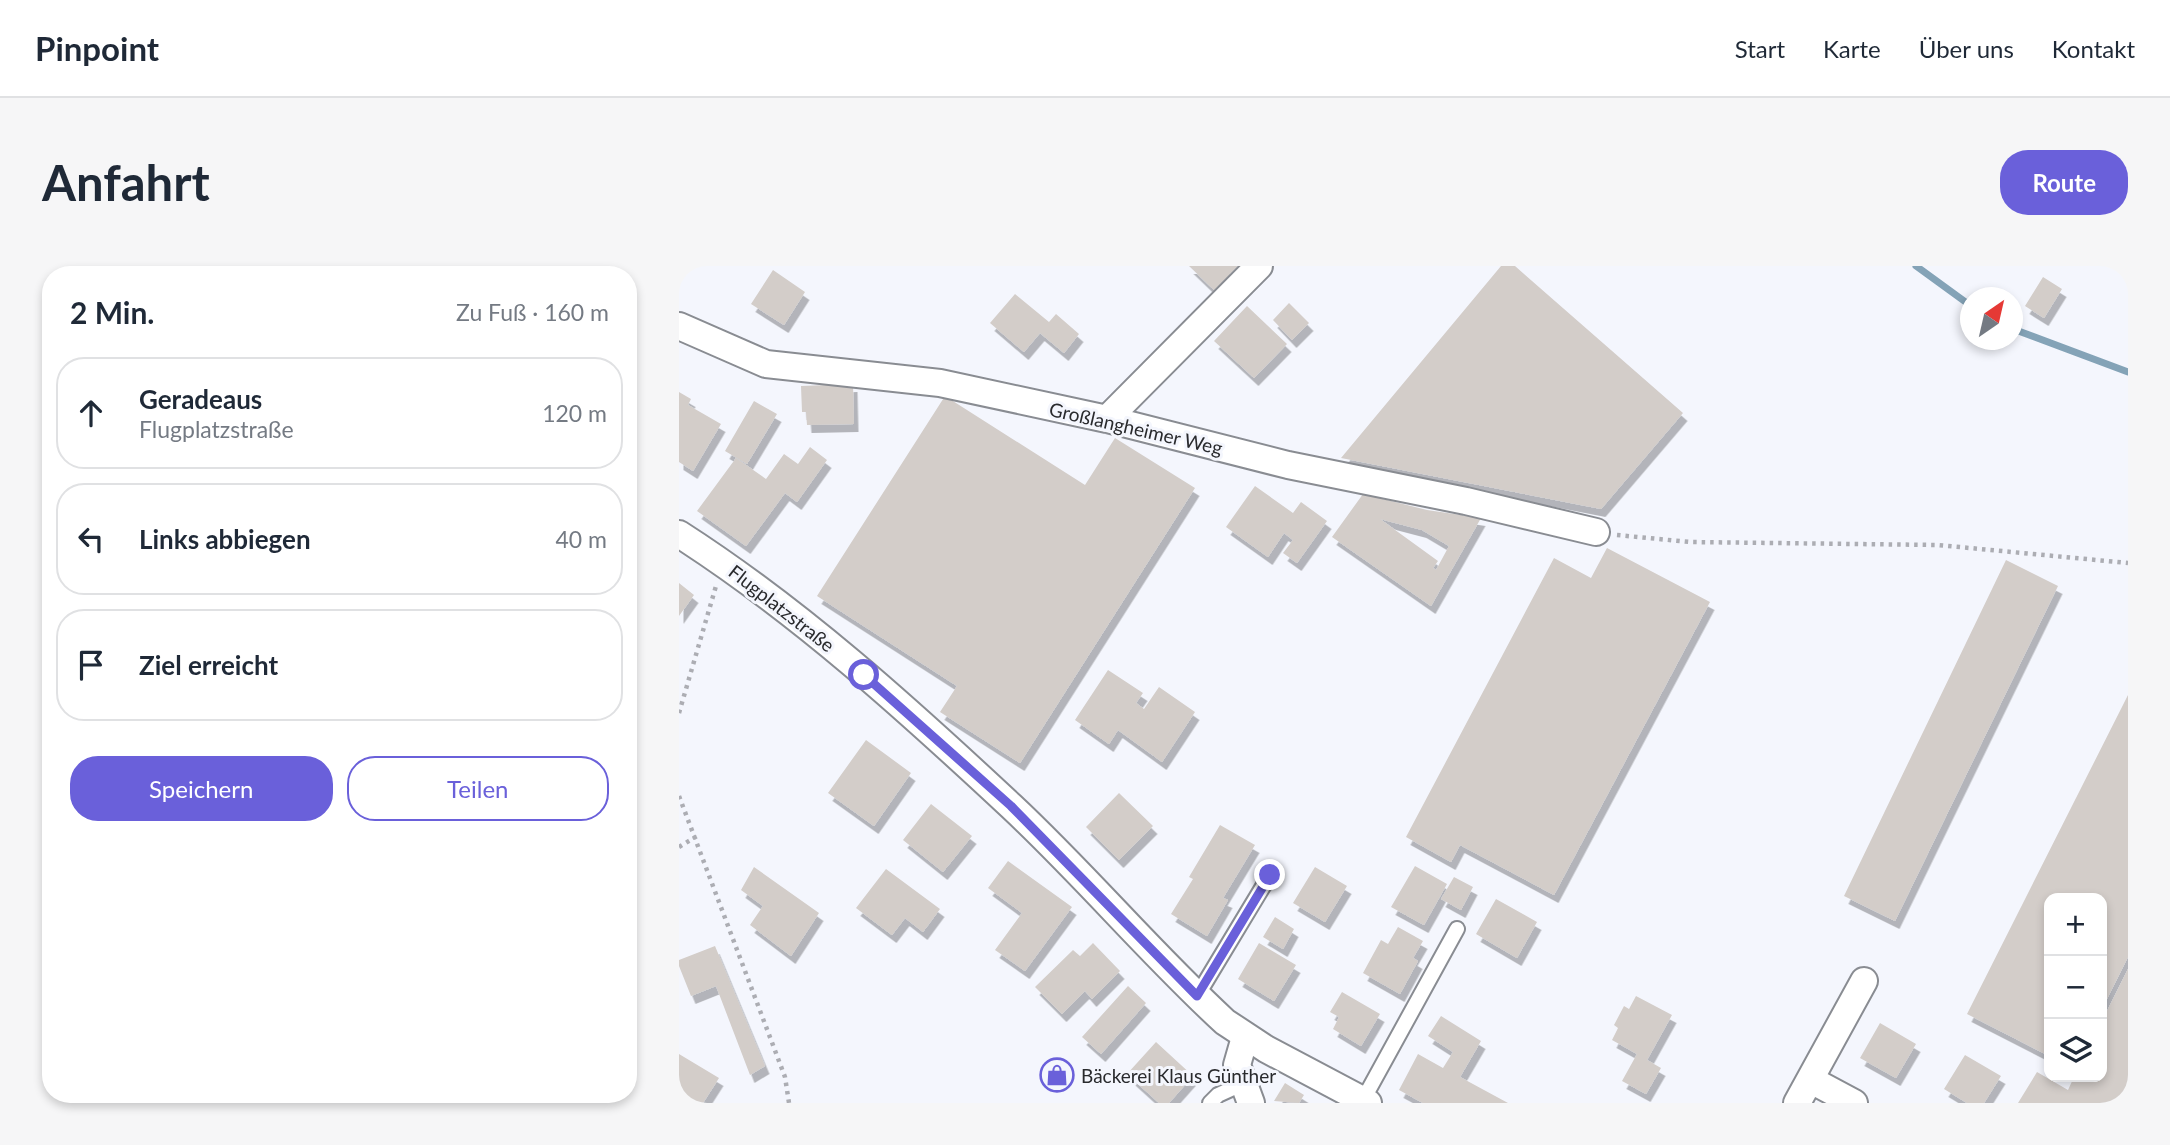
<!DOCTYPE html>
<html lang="de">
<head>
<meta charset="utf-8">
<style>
	:root { --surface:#fff; --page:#f6f6f7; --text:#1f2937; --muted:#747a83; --line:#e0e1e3; --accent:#6a60da }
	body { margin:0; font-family:Lato,sans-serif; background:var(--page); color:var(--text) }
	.controls { position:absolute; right:21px; bottom:21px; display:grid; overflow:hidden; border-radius:14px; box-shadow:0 4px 10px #0003 }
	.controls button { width:63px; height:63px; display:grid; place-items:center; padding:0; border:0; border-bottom:2px solid var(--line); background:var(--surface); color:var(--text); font:35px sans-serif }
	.compass { position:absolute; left:1281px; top:21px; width:63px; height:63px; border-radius:50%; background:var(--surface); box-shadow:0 4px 10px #0003; rotate:34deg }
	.stop { position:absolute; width:21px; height:21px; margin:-16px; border:5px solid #6a60da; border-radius:50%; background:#fff }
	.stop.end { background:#6a60da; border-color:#fff; box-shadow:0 2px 7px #0008 }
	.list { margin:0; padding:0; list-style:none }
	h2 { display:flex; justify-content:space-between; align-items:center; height:91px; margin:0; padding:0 28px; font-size:30px }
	h2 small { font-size:23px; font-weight:400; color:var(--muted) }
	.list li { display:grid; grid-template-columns:46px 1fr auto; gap:21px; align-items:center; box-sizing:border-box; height:112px; margin:0 14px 14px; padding:0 14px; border:2px solid var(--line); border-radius:28px }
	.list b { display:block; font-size:26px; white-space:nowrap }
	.list p { margin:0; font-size:23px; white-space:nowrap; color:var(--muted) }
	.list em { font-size:23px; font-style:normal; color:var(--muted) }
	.actions { display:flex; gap:14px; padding:21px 28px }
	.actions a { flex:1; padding:16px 0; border:2px solid var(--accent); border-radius:28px; text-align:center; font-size:24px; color:var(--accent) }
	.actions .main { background:var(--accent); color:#fff }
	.icon { flex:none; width:38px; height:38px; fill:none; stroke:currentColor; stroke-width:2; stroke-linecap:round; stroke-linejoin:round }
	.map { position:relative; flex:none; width:1449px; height:837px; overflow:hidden; border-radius:28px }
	header { display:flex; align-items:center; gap:42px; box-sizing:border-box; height:98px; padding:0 35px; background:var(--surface); border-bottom:2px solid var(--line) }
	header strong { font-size:33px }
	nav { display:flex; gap:38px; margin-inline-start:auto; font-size:24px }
	.intro { display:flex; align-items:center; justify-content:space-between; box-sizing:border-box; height:168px; padding:0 42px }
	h1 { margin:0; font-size:49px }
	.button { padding:18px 32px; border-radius:28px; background:var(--accent); color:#fff; font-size:24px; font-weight:700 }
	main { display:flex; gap:42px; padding:0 42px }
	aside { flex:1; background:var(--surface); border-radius:28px; box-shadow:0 4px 10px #0003 }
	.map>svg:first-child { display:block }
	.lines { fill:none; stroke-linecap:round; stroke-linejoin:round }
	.stream { stroke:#84a3b7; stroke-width:7 }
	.building { fill:#d3cdc9; fill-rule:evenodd; filter:url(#shadow) }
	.lane-casing { stroke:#898c92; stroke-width:18 }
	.street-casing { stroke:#898c92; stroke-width:30 }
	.path { stroke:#acadb3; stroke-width:4.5; stroke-dasharray:3.5 5; stroke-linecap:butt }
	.lane { stroke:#fff; stroke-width:14 }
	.street { stroke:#fff; stroke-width:26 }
	.route { stroke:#6a60da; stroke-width:9 }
	.labels { text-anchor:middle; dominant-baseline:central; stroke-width:6; stroke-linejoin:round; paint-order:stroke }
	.street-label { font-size:19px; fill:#292a2d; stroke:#f4f6fd }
	.poi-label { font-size:19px; fill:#292a2d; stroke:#f4f6fd; text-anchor:start }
</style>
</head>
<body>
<header>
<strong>Pinpoint</strong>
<nav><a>Start</a><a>Karte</a><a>Über uns</a><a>Kontakt</a></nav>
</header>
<div class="intro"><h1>Anfahrt</h1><a class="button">Route</a></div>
<main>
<aside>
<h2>2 Min.<small>Zu Fuß · 160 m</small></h2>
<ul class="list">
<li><svg class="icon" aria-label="ahead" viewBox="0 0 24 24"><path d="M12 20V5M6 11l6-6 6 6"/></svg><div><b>Geradeaus</b><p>Flugplatzstraße</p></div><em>120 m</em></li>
<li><svg class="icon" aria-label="left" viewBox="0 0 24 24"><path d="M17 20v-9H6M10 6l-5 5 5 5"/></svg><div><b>Links abbiegen</b></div><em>40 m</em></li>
<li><svg class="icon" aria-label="arrive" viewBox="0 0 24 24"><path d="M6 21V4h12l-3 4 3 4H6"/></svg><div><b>Ziel erreicht</b></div></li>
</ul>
<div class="actions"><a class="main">Speichern</a><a>Teilen</a></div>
</aside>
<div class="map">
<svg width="1449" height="837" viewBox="0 0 1449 837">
	<defs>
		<filter id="shadow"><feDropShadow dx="4.5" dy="8" stdDeviation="0" flood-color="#0004"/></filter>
	</defs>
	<rect width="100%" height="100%" fill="#f4f6fd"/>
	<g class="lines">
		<path class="stream" d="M1237,0L1292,40
			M1334,63L1449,106"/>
	</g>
	<path class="building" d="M510,0H559L535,24Z
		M822,0H836L1004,147L922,243L662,192Z
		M94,4L126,26L105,59L72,38Z
		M1364,11L1383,23L1365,52L1346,40Z
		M336,28L370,56L377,48L400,68L385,87L361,67L345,86L311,57Z
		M610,37L630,57L613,74L594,54Z
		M568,40L608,78L575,112L535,75Z
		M174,118L175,158L128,159L127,146H123L122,120Z
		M0,126L12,133L9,139L42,158L14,205L0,196Z
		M266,130L406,219L436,172L516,222L341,497L261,446L278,420L138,330Z
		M75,135L98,148L68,198L46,185Z
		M131,181L148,194L118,236L106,227L67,280L18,245L57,192L87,213L105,188L119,198Z
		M576,220L614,247L622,236L648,255L618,297L604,287L614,274L605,267L589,291L547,261Z
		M684,228L748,244L802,252L752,340L653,271ZM701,253L743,264L770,280L757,304L754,302L759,295Z
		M928,282L1031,336L875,629L781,579L772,596L727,571L875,292L912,312Z
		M1327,294L1379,320L1216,655L1165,630Z
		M0,317L15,329L0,350Z
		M429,404L464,427L457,437L465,443L480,421L516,446L483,496L439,464L430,478L396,454Z
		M1449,429V691L1423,743V632H1370V790L1288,748Z
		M187,474L232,507L195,560L149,527Z
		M440,527L474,560L440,594L407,561Z
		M252,538L293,570L264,606L224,574Z
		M541,559L576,579L544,632L549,634L528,670L492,648L514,613L510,611Z
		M329,595L393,641L346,705L316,684L343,647L309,622Z
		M736,600L768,618L745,659L712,641Z
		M75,601L140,647L112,690L71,659L84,640L62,624Z
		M636,601L668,620L646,656L614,637Z
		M207,603L261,643L244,666L226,652L213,669L177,642Z
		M775,611L794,621L782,644L762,633Z
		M817,633L858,656L838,692L797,668Z
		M596,651L615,663L604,683L584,671Z
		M719,661L744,675L734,692L739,695L721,728L684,707L702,674L709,678Z
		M414,677L441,705L413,733L406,725L383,748L356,721L394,684L401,690Z
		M580,677L617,699L595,735L559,713Z
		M36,680L86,800L71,809L37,720L12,730L0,700V694Z
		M1449,703V837H1339L1358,806L1389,824L1395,811H1423V755Z
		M449,720L467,737L422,788L403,771Z
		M663,726L701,748L682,780L654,763L660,751L651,746Z
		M957,730L993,749L968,794L982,802L967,828L943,815L958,788L933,774L939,762L935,759L945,740L950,743Z
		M762,750L802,775L781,811L829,837H744L720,824L739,788L764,802L774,786L749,770Z
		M1201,757L1237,778L1217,812L1181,792Z
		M477,776L514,810L490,837H480L448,808Z
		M0,788L40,812L24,837H0Z
		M1286,789L1322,810L1305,837H1288L1265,823Z
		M606,817L625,829L620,837L595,835Z"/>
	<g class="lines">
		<defs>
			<path id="lane" d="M518,730L591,609
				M684,834L778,663
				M531,837L539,829L563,818"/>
			<path id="street" d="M0,60L87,98L261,117L428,153L609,199L787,235L917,266
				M428,153L580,0
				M0,268C120,345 228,443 332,540C406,609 471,687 546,756L587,783L689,837
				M566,771L558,799L572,837
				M1132,814L1175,837
				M1118,837L1185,715"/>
		</defs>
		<use href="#lane" class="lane-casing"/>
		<use href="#street" class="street-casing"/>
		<path class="path" d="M938,269L1011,276L1259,279L1449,297
			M0,447L37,320
			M0,530L106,811L110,837
			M0,581L18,570"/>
		<use href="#lane" class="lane"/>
		<use href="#street" class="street"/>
	</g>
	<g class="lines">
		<path class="route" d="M185,409L332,540L518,730L591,609"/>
	</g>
	<defs>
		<symbol id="shop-ring" viewBox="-11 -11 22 22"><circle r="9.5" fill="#f4f6fd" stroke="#6a60da" stroke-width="1.5"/><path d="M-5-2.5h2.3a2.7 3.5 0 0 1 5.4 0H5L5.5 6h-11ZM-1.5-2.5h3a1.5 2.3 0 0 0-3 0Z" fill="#6a60da"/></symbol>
	</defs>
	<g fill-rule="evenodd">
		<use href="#shop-ring" x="359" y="790" width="38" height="38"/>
	</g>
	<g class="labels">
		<g class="street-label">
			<text transform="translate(457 162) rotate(13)">Großlangheimer Weg</text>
			<text transform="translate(103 342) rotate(38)">Flugplatzstraße</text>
		</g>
		<g class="poi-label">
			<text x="402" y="809">Bäckerei Klaus Günther</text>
		</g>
	</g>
</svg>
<div class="controls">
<button>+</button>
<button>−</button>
<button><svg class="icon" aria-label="layers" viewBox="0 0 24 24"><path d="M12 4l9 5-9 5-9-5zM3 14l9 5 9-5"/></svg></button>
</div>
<svg class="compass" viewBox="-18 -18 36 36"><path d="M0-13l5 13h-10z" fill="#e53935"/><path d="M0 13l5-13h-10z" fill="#747a83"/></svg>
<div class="stop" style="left:185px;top:409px"></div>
<div class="stop end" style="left:591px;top:609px"></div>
</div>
</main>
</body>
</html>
